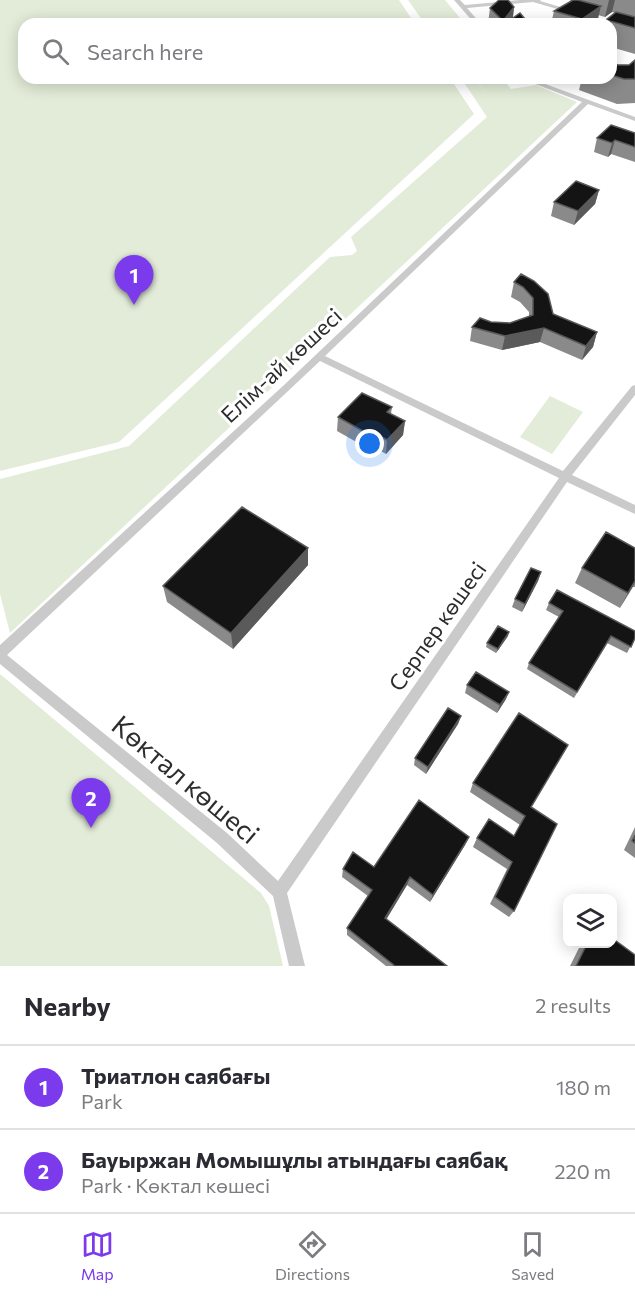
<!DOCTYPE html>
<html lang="en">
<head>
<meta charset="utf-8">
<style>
	:root { --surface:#fff; --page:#f7f7f7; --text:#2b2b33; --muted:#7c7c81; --line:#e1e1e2; --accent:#7c3aed }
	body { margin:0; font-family:Commissioner,sans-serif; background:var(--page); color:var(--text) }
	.controls { position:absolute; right:18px; bottom:18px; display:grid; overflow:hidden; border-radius:12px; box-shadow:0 3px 15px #0003 }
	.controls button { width:54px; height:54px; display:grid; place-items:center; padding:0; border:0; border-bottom:2px solid var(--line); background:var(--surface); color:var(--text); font:30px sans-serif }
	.you { position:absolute; left:370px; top:444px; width:21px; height:21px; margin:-15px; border:4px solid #fff; border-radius:50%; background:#1a73e8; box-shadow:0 0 0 9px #1a73e833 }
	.badge { display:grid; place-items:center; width:39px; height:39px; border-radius:50%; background:var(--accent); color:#fff; font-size:20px; font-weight:700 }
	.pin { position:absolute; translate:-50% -50px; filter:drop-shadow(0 2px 3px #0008) }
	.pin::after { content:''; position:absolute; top:32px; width:21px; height:18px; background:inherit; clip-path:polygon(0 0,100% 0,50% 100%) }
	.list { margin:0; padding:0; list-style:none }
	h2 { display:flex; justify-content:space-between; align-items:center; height:78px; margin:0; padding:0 24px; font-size:26px }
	h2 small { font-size:20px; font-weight:400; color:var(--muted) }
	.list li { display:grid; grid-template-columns:39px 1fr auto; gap:18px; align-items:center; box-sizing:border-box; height:84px; padding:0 24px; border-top:2px solid var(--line) }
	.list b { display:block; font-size:22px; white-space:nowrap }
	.list p { margin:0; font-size:20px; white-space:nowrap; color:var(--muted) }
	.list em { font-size:20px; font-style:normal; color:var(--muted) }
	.icon { flex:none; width:33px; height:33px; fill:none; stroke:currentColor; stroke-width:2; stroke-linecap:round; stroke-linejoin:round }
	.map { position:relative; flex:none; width:635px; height:966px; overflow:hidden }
	.search { position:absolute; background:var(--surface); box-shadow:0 3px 15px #0003; left:18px; right:18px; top:18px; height:66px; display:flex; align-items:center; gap:15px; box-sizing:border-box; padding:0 21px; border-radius:18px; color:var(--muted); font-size:22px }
	.sheet { height:246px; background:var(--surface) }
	nav { display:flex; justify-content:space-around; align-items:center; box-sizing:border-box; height:84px; border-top:2px solid var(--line); background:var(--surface); font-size:16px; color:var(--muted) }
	nav a { display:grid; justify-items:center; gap:3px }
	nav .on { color:var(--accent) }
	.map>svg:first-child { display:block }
	.green { fill:#e3ecd8 }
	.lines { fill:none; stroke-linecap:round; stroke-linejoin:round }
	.street { fill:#cacaca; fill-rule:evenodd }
	.wall { fill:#8a8a8a }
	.shaded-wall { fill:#5a5a5a }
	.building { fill:#141414; stroke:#5a5a5a; stroke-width:1.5 }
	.labels { text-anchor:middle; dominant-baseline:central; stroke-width:6; stroke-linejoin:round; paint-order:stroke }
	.street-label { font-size:22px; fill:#2d2d2d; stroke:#fff }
	.near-street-label { font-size:27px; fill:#2d2d2d; stroke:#fff }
</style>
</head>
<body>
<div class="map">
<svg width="635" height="966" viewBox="0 0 635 966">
	<rect width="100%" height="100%" fill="#fff"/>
	<path class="green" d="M0,0H399L415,24H24V78H450L474,114L119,442L0,471Z
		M408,0H445L465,24H425Z
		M461,78H474L485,92L475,78H502L511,89L536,85L577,102L10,633L0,594V479L129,446L330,257L352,255L357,251L351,237L487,117Z
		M550,396L583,412L552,454L520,437Z
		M0,674L261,893L269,906L283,966H0Z"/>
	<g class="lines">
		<path class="street" d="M454,0H460L465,5L520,0H541L540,1L574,11L571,13L533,2L467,8L481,24H475Z
			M586,14L635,28V32L584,17L583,16Z
			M520,78H529L635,117V121L588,104L325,356L563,471L632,386L635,385V395L572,475L635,505V514L567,482L287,893L305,966H289L273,896L217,843L0,664V645L283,386L582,102ZM320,361L559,478L278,881L227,833L7,655Z"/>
	</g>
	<path class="wall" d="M570,0H635V54L611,47V24H605L606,20L615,13L612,12L605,17L598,15L597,23L595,24H551L554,11L571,1Z
		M514,7L513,18L529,24H488L490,8Z
		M635,60V103L617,104L579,90L582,78H611V62L618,65H629Z
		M635,133V162L611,154L608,157L594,152L597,138Z
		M599,190L595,204L574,225L551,216L554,202Z
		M521,274L553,314L597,332L593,347L582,360L540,342L502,350L470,341L472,327L491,322L510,323L529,317V312L520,302L511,297L514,282Z
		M392,407L391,414L405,421L403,435L386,454L370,445L367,448L337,431L338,417Z
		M635,548V587H633L620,608L575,583L582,568Z
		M308,565L233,649L167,602L163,586Z
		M541,572L538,581L522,612L512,607L515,599Z
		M549,603L635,638L627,653L607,643L574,698L527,669L529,663L559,617L546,610Z
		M508,636L496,653L486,647L487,643Z
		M467,685L506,699L497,713L465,693Z
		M461,716L458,724L426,774L414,765L415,758Z
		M473,783L531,807L514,911L509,917L490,904L507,869L473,847L477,838L514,836L520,825L470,792Z
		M635,827V858L624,850Z
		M469,837L465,845L430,902L407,885L386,919L447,966H386L347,935V928L368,896L342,877L343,869L374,867Z
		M581,944H612L635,966H570Z"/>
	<path class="shaded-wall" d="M609,0H615L612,12L605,17Z
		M601,6L597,23L595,24H581L582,19Z
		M514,7L512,24H503V21Z
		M615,140L611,154L608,157L612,143Z
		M599,190L595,204L574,225L578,211Z
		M544,328L540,342L502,350L505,336Z
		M597,332L593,347L582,360L586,346Z
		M405,421L403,435L386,454L387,440Z
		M371,431L370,445L367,448L368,434Z
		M308,548V565L233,649L231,633Z
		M541,572L538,581L522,612L525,604Z
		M635,581V582L620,608L628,593Z
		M509,632L508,636L496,653L498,649Z
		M509,692L506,699L497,713L500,705Z
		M461,716L458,724L426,774L428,767Z
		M469,837L465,845L430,902L433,895Z
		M410,877L407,885L383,925L385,918Z"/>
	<path class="building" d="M499,0H508L514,7L503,21L490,8Z
		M573,0H578L601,6L582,19L554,11Z
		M616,12L635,17V28L606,20Z
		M520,13L529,24L506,23Z
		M635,60V79H624L611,75V62L618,65H629Z
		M611,125L635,133V147L615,140L612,143L597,138Z
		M576,181L599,190L578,211L554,202Z
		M521,274L534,281L548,294L553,314L597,332L586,346L544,328L505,336L472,327L480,318L491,322L510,323L533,315V298L523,287L514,282Z
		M362,393L392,407L387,412L405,421L387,440L371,431L368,434L338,417Z
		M242,507L308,548L231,633L163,586Z
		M606,532L635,548V581L628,593L582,568Z
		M531,568L541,572L525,604L515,599Z
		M557,590L635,631V638L631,647L611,636L577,692L529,663L563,611L549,603Z
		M498,626L509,632L498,649L487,643Z
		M476,672L509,692L500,705L467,685Z
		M448,708L461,716L428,767L415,758Z
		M519,713L568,745L531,807L557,824L514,911L495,897L512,862L477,838L489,819L514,836L525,816L473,783Z
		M419,800L469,837L433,895L410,877L385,918L447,966H395L347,928L372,890L343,869L353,852L374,867Z
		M635,835V843L632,841Z
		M612,938L635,955V966H576L587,944H612Z"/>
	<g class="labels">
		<g class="street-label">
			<text transform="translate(281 365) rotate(-43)">Елім-ай көшесі</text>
			<text transform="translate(437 626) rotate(-55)">Серпер көшесі</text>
		</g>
		<g class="near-street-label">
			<text transform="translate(186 779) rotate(40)">Көктал көшесі</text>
		</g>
	</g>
</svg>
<div class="controls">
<button><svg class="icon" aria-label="layers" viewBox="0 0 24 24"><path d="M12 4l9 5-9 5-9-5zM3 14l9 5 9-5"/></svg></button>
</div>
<div class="you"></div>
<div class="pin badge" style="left:134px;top:305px">1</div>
<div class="pin badge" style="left:91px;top:828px">2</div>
<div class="search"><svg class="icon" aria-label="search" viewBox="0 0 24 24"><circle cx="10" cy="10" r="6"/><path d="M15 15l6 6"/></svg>Search here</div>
</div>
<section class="sheet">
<h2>Nearby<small>2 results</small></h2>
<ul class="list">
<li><span class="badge">1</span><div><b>Триатлон саябағы</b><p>Park</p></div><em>180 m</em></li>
<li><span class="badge">2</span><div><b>Бауыржан Момышұлы атындағы саябақ</b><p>Park · Көктал көшесі</p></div><em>220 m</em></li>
</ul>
</section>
<nav>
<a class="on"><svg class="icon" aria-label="map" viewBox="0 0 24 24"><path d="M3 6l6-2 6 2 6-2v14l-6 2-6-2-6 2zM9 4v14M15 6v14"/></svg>Map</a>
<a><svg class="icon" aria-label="directions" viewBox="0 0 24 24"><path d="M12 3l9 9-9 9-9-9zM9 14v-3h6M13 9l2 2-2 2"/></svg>Directions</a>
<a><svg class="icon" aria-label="saved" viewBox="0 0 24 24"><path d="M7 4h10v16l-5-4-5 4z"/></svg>Saved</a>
</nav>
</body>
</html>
